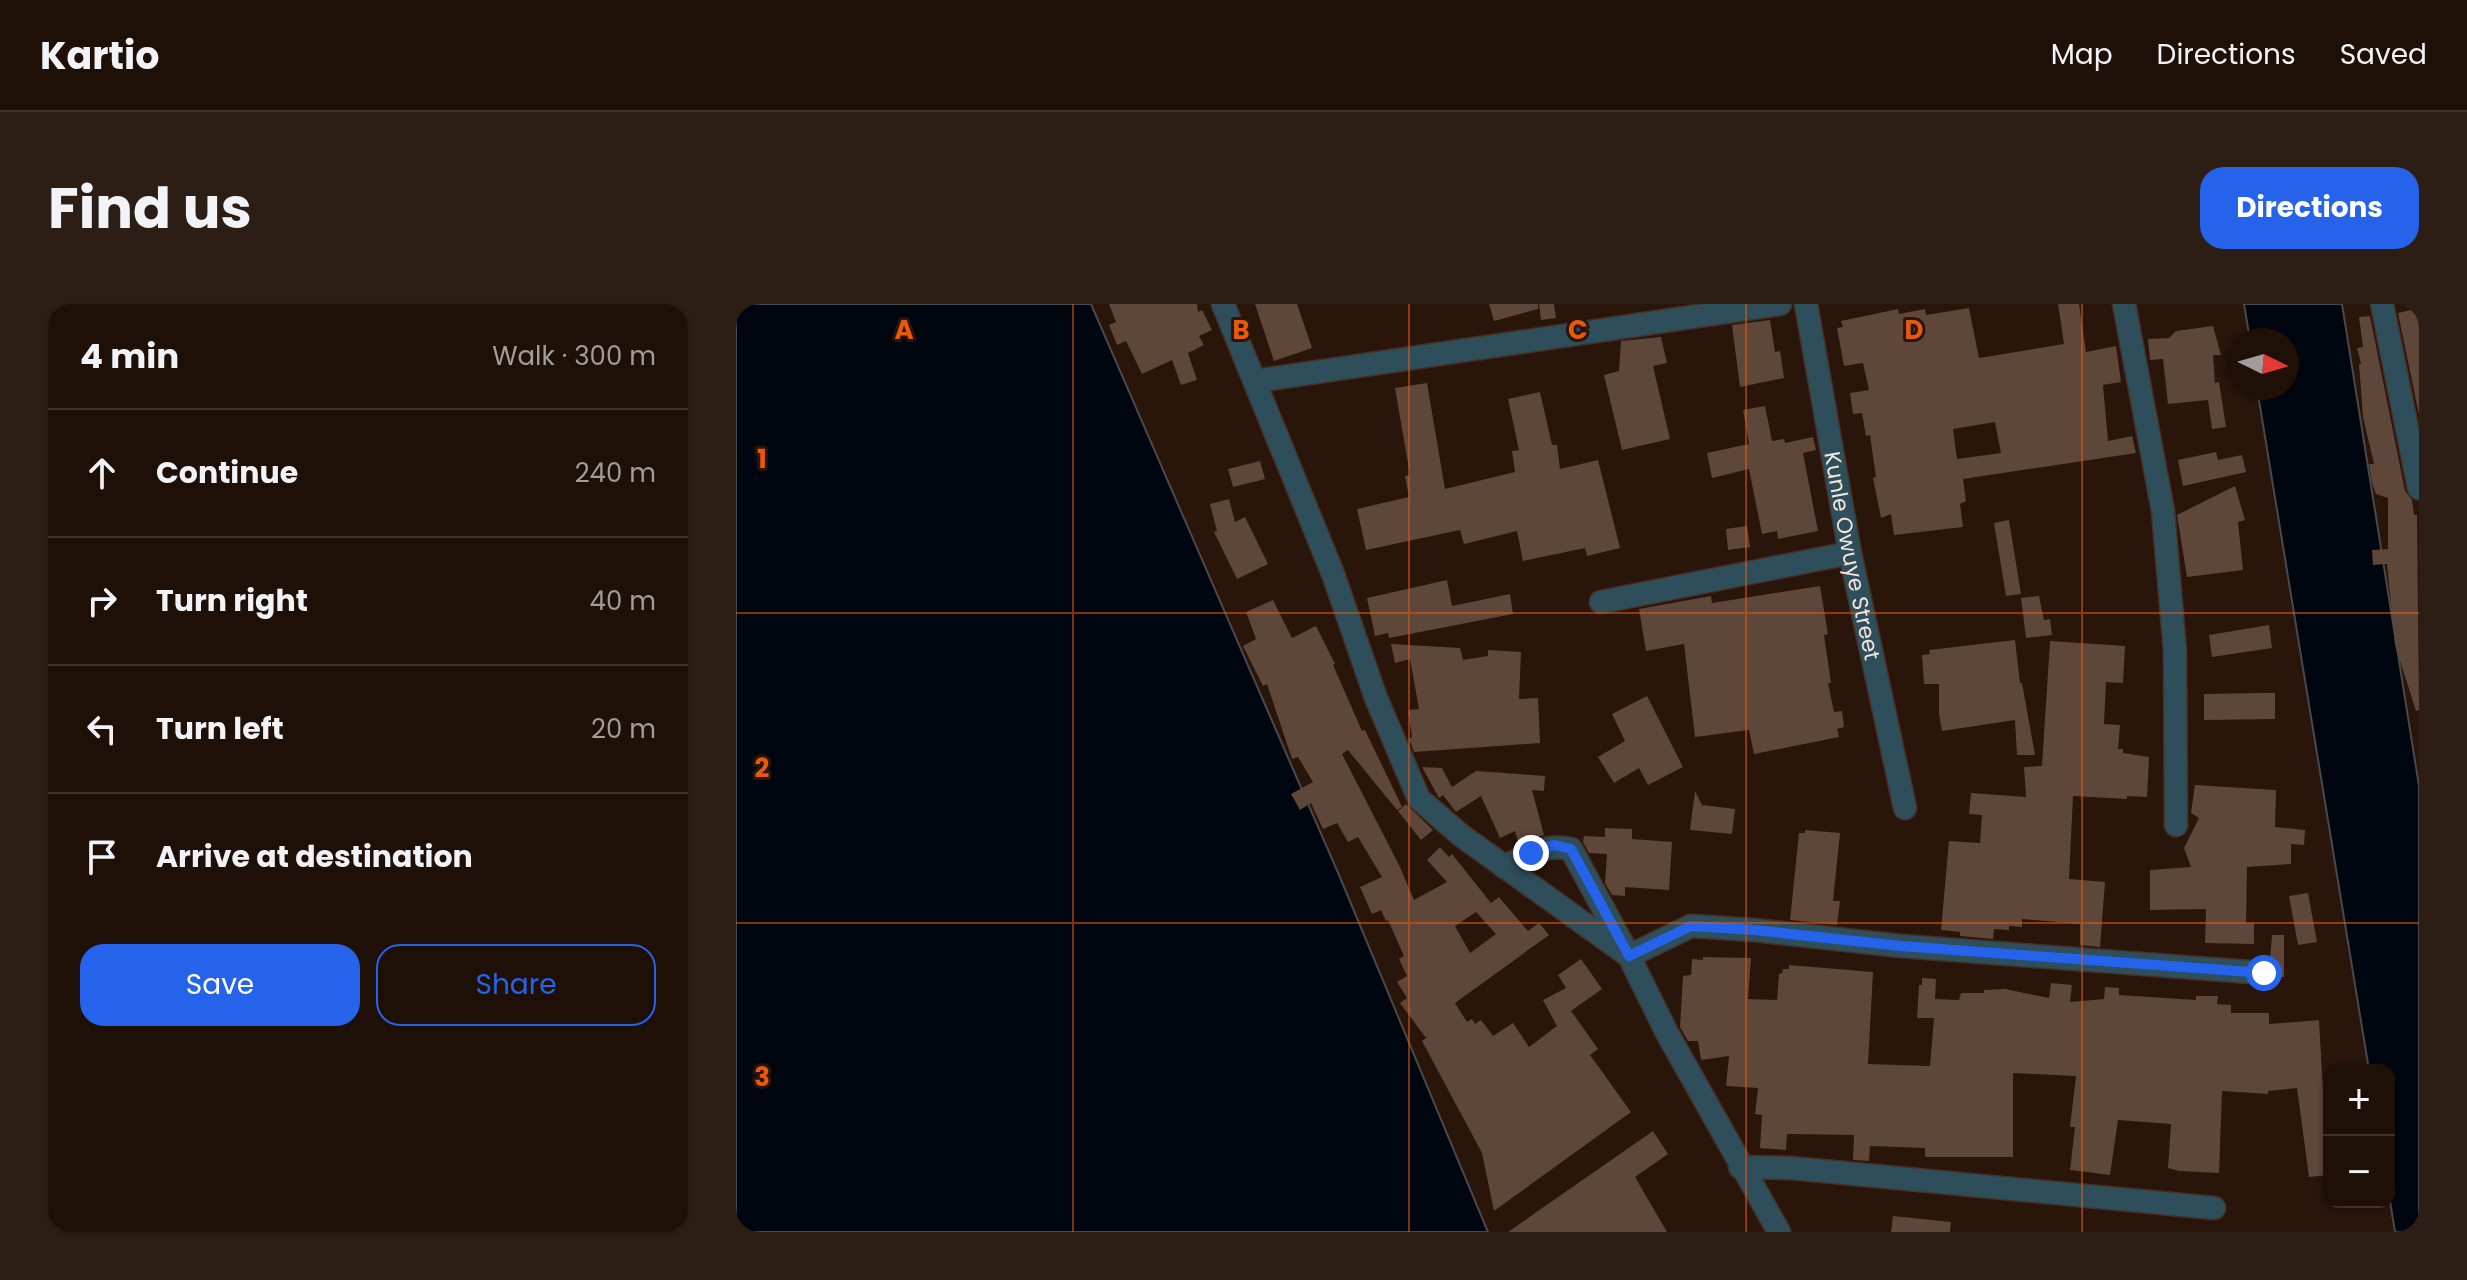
<!DOCTYPE html>
<html lang="en">
<head>
<meta charset="utf-8">
<style>
	:root { --surface:#1f1007; --page:#2c1e15; --text:#f1f3f6; --muted:#a19d9b; --line:#3c3028; --accent:#2563eb }
	body { margin:0; font-family:Poppins,sans-serif; background:var(--page); color:var(--text) }
	.controls { position:absolute; right:24px; bottom:24px; display:grid; overflow:hidden; border-radius:16px; box-shadow:0 2px 6px #0004 }
	.controls button { width:72px; height:72px; display:grid; place-items:center; padding:0; border:0; border-bottom:2px solid var(--line); background:var(--surface); color:var(--text); font:40px sans-serif }
	.compass { position:absolute; left:1491px; top:24px; width:72px; height:72px; border-radius:50%; background:var(--surface); box-shadow:0 2px 6px #0004; rotate:95deg }
	.stop { position:absolute; width:24px; height:24px; margin:-18px; border:6px solid #2563eb; border-radius:50%; background:#fff }
	.stop.end { background:#2563eb; border-color:#fff; box-shadow:0 2px 8px #0008 }
	.list { margin:0; padding:0; list-style:none }
	h2 { display:flex; justify-content:space-between; align-items:center; height:104px; margin:0; padding:0 32px; font-size:34px }
	h2 small { font-size:26px; font-weight:400; color:var(--muted) }
	.list li { display:grid; grid-template-columns:52px 1fr auto; gap:24px; align-items:center; box-sizing:border-box; height:128px; padding:0 32px; border-top:2px solid var(--line) }
	.list b { display:block; font-size:30px; white-space:nowrap }
	.list em { font-size:26px; font-style:normal; color:var(--muted) }
	.actions { display:flex; gap:16px; padding:24px 32px }
	.actions a { flex:1; padding:18px 0; border:2px solid var(--accent); border-radius:24px; text-align:center; font-size:28px; color:var(--accent) }
	.actions .main { background:var(--accent); color:#fff }
	.icon { flex:none; width:44px; height:44px; fill:none; stroke:currentColor; stroke-width:2; stroke-linecap:round; stroke-linejoin:round }
	.map { position:relative; flex:none; width:1683px; height:928px; overflow:hidden; border-radius:24px }
	header { display:flex; align-items:center; gap:48px; box-sizing:border-box; height:112px; padding:0 40px; background:var(--surface); border-bottom:2px solid var(--line) }
	header strong { font-size:38px }
	nav { display:flex; gap:44px; margin-inline-start:auto; font-size:28px }
	.intro { display:flex; align-items:center; justify-content:space-between; box-sizing:border-box; height:192px; padding:0 48px }
	h1 { margin:0; font-size:56px }
	.button { padding:20px 36px; border-radius:24px; background:var(--accent); color:#fff; font-size:28px; font-weight:700 }
	main { display:flex; gap:48px; padding:0 48px }
	aside { flex:1; background:var(--surface); border-radius:24px; box-shadow:0 2px 6px #0004 }
	.map>svg:first-child { display:block }
	.water { fill:#00060f; stroke:#49494d; stroke-width:2 }
	.building { fill:#5e4638; fill-rule:evenodd }
	.lines { fill:none; stroke-linecap:round; stroke-linejoin:round }
	.street-casing { stroke:#453227; stroke-width:25 }
	.street { stroke:#2f4e5c; stroke-width:22 }
	.route { stroke:#2563eb; stroke-width:10 }
	.grid { fill:none; stroke:#e8590c; stroke-width:2; stroke-opacity:0.55 }
	.labels { text-anchor:middle; dominant-baseline:central; stroke-width:6; stroke-linejoin:round; paint-order:stroke }
	.street-label { font-size:22px; fill:#f4e5dd; stroke:#291509 }
	.grid-label { font-size:26px; text-anchor:middle; font-weight:bold; fill:#e8590c; stroke:#291509; stroke-width:6; stroke-linejoin:round; paint-order:stroke }
</style>
</head>
<body>
<header>
<strong>Kartio</strong>
<nav><a>Map</a><a>Directions</a><a>Saved</a></nav>
</header>
<div class="intro"><h1>Find us</h1><a class="button">Directions</a></div>
<main>
<aside>
<h2>4 min<small>Walk · 300 m</small></h2>
<ul class="list">
<li><svg class="icon" aria-label="ahead" viewBox="0 0 24 24"><path d="M12 20V5M6 11l6-6 6 6"/></svg><div><b>Continue</b></div><em>240 m</em></li>
<li><svg class="icon" aria-label="right" viewBox="0 0 24 24"><path d="M7 20v-9h11M14 6l5 5-5 5"/></svg><div><b>Turn right</b></div><em>40 m</em></li>
<li><svg class="icon" aria-label="left" viewBox="0 0 24 24"><path d="M17 20v-9H6M10 6l-5 5 5 5"/></svg><div><b>Turn left</b></div><em>20 m</em></li>
<li><svg class="icon" aria-label="arrive" viewBox="0 0 24 24"><path d="M6 21V4h12l-3 4 3 4H6"/></svg><div><b>Arrive at destination</b></div></li>
</ul>
<div class="actions"><a class="main">Save</a><a>Share</a></div>
</aside>
<div class="map">
<svg width="1683" height="928" viewBox="0 0 1683 928">
	<rect width="100%" height="100%" fill="#291509"/>
	<path class="water" d="M0,0H355L603,571L752,928H0Z
		M1508,0H1606L1683,482V928H1659L1653,891V766H1633L1521,84H1551V36H1514Z"/>
	<path class="building" d="M373,0H461L462,8L466,6L476,26L463,32L468,41L452,49L461,76L445,81L436,56L406,70L390,37L381,41L373,21L380,18Z
		M519,0H561L576,44L538,57Z
		M753,0H802V5L758,17Z
		M803,0H818L820,14L805,16Z
		M1322,0H1343L1350,48L1380,42L1385,78L1367,81L1372,137L1396,132L1400,149L1227,175L1230,197L1224,200L1227,223L1158,231L1155,210L1145,214L1137,174L1140,173L1134,131L1130,132L1126,109L1117,110L1114,89L1133,86L1127,59L1108,62L1101,24L1107,23L1105,17L1162,5L1163,10L1189,5L1190,11L1233,4L1243,54L1328,40ZM1259,118L1265,149L1221,155L1217,125Z
		M1683,4V111L1662,9Z
		M1634,12L1669,187L1676,196L1678,211H1681L1683,406L1680,407L1659,341L1651,260L1637,261L1636,246L1652,245V194L1640,190L1636,179L1633,160H1638L1627,113L1623,60H1625L1621,44L1627,43L1623,13Z
		M1034,16L1039,48L1044,47L1048,74L1004,83L996,21Z
		M1477,22L1485,51H1477L1479,79L1483,78L1490,123L1476,125L1472,96L1432,100L1427,55L1414,56L1412,35L1433,34L1440,27Z
		M925,33L931,59L917,62L934,135L886,146L868,71L883,67L885,37Z
		M691,79L709,185L779,168L776,147L783,146L772,95L804,88L816,141H821L824,165L862,156L884,244L851,252L849,244L787,257L781,227L728,240L724,226L630,246L621,205L673,193L669,172L674,171L659,84Z
		M1029,102L1036,137L1048,135L1049,139L1077,133L1080,146L1067,149L1082,227L1042,235L1041,227L1026,230L1013,165L976,174L971,149L1013,140L1007,106Z
		M1480,148L1482,156L1506,151L1510,168L1447,182L1442,156Z
		M524,157L529,175L497,183L492,165Z
		M1499,182L1509,216L1502,218L1507,266L1451,273L1441,211Z
		M493,195L499,218L509,213L532,260L501,275L478,228L481,227L474,200Z
		M1273,216L1285,290L1270,292L1258,219Z
		M1011,222L1014,243L992,246L990,225Z
		M711,276L716,302L774,290L777,310L653,334L652,329L639,332L631,294Z
		M1084,282L1092,330L1088,331L1095,379H1092L1098,408L1106,407L1108,423L1101,425L1103,433L1018,450L1013,426L959,433L948,340L910,347L903,305L975,292L976,299Z
		M1303,292L1308,316L1314,315L1316,331L1290,334L1285,294Z
		M537,296L556,334L580,322L599,360L597,361L626,427L629,426L666,503L661,506L612,446L606,450L663,561L678,596L711,578L691,556L704,543L713,553L716,550L755,599L763,593L792,627L803,619L813,631L719,699L731,718L736,715L739,720L745,716L757,732L777,719L793,743L821,722L807,696L830,684L822,671L845,655L866,685L835,707L862,745L854,751L895,808L758,907L746,849L686,737L690,734L664,699L671,694L661,678L671,672L663,655L668,652L652,616L650,617L645,606L636,610L624,583L646,573L622,533L612,538L601,519L587,525L575,499L564,506L555,490L577,478L562,453L556,455L531,380L527,382L507,342L520,335L510,308ZM740,608L760,630L734,649L719,622Z
		M1533,321L1536,344L1476,353L1473,331Z
		M1279,336L1284,379H1286L1299,451H1281L1279,416L1206,427L1203,410V380H1188L1186,351L1194,350L1193,346Z
		M1314,337L1389,342L1387,379L1370,378L1368,420L1384,421L1382,445H1387V449L1413,453L1411,493L1391,492V495L1337,492L1333,575L1369,578L1364,643L1344,641V620L1286,615V623L1273,622V626L1258,625L1257,635L1224,632V628L1205,626L1213,537L1244,539L1246,511L1233,510L1235,489L1290,493L1288,463L1306,462Z
		M655,340L724,344L727,356L752,352V346L785,348L783,395L802,394L804,439L678,448L673,435L676,433L672,406L683,405L674,355L659,359Z
		M1524,389H1539V415L1468,416V390Z
		M911,392L947,463L912,481L903,464L878,479L862,453L889,437L876,410Z
		M686,463L706,464L716,483L740,467L809,472L808,487L796,486L808,531L782,538L779,527L764,534L745,492L720,508L707,491L703,494Z
		M1459,481L1540,486L1539,523L1569,526L1568,541L1555,540V560L1511,563L1510,619H1518V640L1469,639L1470,605L1414,606V566L1455,563L1448,544L1463,514L1455,509Z
		M959,487L967,503V501L999,505L996,530L954,526Z
		M670,500L697,526L685,536L662,507Z
		M869,524L896,525V535L936,538L933,586L889,583V592L876,591L869,579L871,550L853,549L847,538L848,532L869,533Z
		M1069,526L1104,529L1097,597H1104L1101,621L1054,616L1063,529H1069Z
		M1572,589L1581,638L1562,641L1553,592Z
		M1536,631H1548V673H1541V664L1534,657Z
		M967,653L1015,654L1012,695L1041,696L1043,670L1046,669L1047,665H1053V661L1137,668L1132,760L1194,762L1198,714H1181L1183,681H1186V674L1200,675L1199,695L1223,696L1225,689H1248V686L1269,685L1313,694L1315,679L1336,681L1334,698L1368,695L1369,683L1383,684V691L1460,696V692H1482L1481,700L1495,701V709H1533V720L1583,716L1587,786H1593V871L1573,873L1561,784L1532,787V790L1486,787L1483,869L1443,867L1432,864L1435,820L1382,816L1374,871L1334,866L1339,823H1334L1340,772L1277,769V853H1189V844L1134,842L1133,857L1117,856L1118,831L1051,830L1050,846L1024,844L1026,811L1019,810L1022,784L990,782L993,752L965,756L962,737H952L944,723L947,672L955,671L956,655L967,656Z
		M917,827L932,850L899,873L931,928H772Z
		M1157,912L1215,918L1214,928H1155Z"/>
	<g class="lines">
		<defs>
			<g id="street">
				<path d="M487,0L597,270L640,394L683,495L726,532L893,652L931,729L1043,928"/>
				<path id="s1" d="M1070,0L1114,249L1169,504"/>
				<path d="M1388,0L1427,207L1439,347L1440,521"/>
				<path d="M1646,0L1683,184"/>
				<path d="M519,77L1044,0"/>
				<path d="M865,298L1114,249"/>
				<path d="M768,563C791,551 809,539 835,545L893,652L955,622L1018,626L1165,642L1528,669"/>
				<path d="M1004,863L1055,864L1478,904"/>
			</g>
		</defs>
		<use href="#street" class="street-casing"/>
		<use href="#street" class="street"/>
	</g>
	<g class="lines">
		<path class="route" d="M795,549L818,541L835,545L893,652L955,622L1018,626L1165,642L1528,669"/>
	</g>
	<path class="grid" d="M337,0V928M673,0V928M1010,0V928M1346,0V928M0,309H1683M0,619H1683"/>
	<g class="labels">
		<g class="street-label">
			<text stroke="none"><textPath href="#s1" startOffset="256">Kunle Owuye Street</textPath></text>
		</g>
	</g>
	<g class="grid-label">
		<text x="168" y="35">A</text>
		<text x="505" y="35">B</text>
		<text x="842" y="35">C</text>
		<text x="1178" y="35">D</text>
		<text x="26" y="164">1</text>
		<text x="26" y="473">2</text>
		<text x="26" y="782">3</text>
	</g>
</svg>
<div class="controls">
<button>+</button>
<button>−</button>
</div>
<svg class="compass" viewBox="-18 -18 36 36"><path d="M0-13l5 13h-10z" fill="#e53935"/><path d="M0 13l5-13h-10z" fill="#a19d9b"/></svg>
<div class="stop" style="left:1528px;top:669px"></div>
<div class="stop end" style="left:795px;top:549px"></div>
</div>
</main>
</body>
</html>
